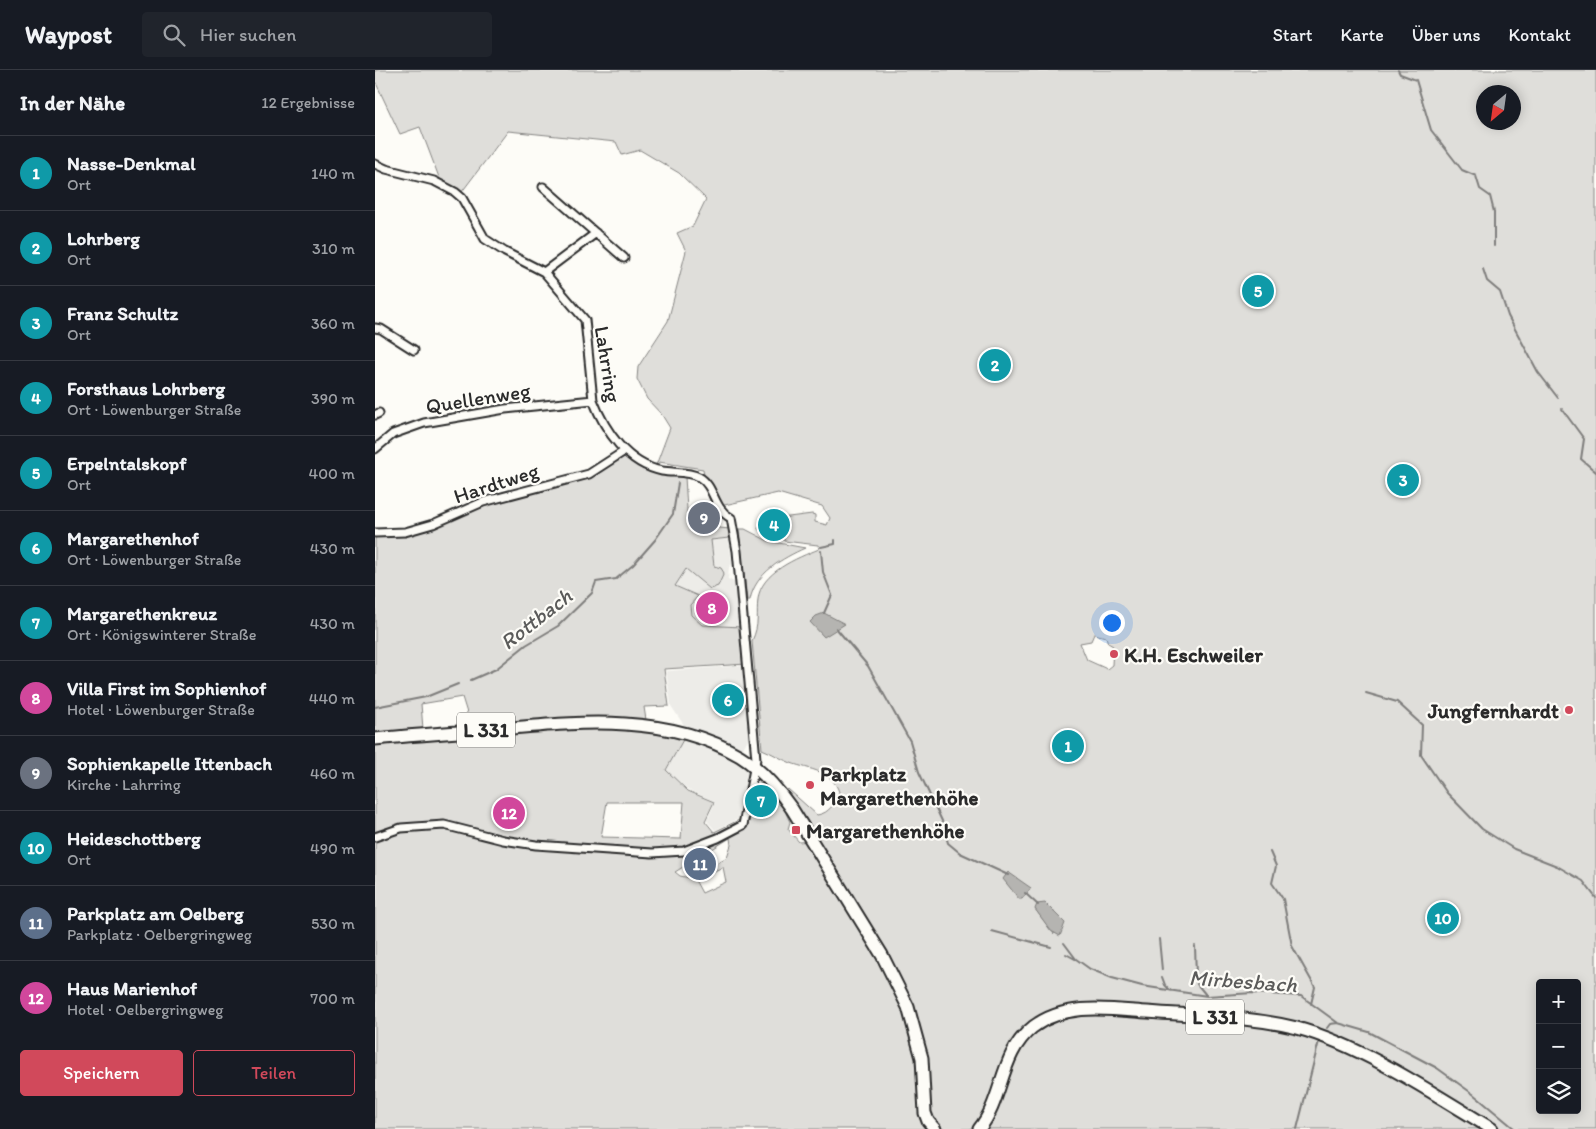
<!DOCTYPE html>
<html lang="de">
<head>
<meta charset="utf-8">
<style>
	:root { --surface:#171b24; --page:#20242c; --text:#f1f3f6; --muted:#9ea1a6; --line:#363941; --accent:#d1495b }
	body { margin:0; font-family:Itim,sans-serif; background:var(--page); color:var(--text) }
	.controls { position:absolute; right:15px; bottom:15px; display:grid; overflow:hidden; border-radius:5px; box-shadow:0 2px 12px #0003 }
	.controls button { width:45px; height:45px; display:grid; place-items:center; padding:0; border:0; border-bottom:1px solid var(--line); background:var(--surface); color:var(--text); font:25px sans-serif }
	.compass { position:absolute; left:1101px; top:15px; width:45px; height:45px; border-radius:50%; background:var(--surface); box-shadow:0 2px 12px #0003; rotate:209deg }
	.you { position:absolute; left:736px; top:552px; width:18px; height:18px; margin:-12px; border:4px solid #fff; border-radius:50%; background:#1a73e8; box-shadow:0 0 0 8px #1a73e833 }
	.badge { display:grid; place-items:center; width:32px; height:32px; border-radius:50%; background:var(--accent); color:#fff; font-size:16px; font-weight:700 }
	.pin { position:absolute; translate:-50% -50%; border:2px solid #fff; box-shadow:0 1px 5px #0006 }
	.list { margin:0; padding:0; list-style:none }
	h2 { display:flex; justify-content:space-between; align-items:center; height:65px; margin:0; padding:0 20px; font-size:21px }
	h2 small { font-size:16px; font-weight:400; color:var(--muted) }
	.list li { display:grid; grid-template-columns:32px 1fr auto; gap:15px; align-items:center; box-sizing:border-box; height:75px; padding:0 20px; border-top:1px solid var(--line) }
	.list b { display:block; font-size:19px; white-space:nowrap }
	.list p { margin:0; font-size:16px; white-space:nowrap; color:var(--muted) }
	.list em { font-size:16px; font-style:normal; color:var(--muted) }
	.actions { display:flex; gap:10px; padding:15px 20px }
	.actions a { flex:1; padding:11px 0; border:1px solid var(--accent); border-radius:5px; text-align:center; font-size:18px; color:var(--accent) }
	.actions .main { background:var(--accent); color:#fff }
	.icon { flex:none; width:28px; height:28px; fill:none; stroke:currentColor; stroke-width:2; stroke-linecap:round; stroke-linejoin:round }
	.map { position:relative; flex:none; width:1221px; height:1059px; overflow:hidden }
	header { display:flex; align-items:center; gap:30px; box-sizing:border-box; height:70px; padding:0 25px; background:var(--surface); border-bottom:1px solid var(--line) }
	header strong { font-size:24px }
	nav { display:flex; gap:28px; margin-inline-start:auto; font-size:18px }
	.search { width:350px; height:45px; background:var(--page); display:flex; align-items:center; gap:12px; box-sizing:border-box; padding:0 18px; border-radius:5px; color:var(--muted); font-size:19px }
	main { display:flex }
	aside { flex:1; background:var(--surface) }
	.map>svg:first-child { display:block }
	.built { fill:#edece8 }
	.green { fill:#dfdeda; stroke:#858482; fill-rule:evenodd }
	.water { fill:#b5b4b1; stroke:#7e7d7b }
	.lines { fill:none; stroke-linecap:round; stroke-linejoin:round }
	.stream { stroke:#7e7d7b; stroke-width:2 }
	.minor-casing { stroke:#2b2b2b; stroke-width:11 }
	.primary-casing { stroke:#2b2b2b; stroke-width:15 }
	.minor { stroke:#fdfcf7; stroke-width:7 }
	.primary { stroke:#fdfcf7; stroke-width:11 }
	.poi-dot { fill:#d1495b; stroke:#fdfcf7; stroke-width:2 }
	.labels { text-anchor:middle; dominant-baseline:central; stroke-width:4.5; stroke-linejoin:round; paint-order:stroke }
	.shield { fill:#fdfcf7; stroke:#6a6a68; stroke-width:1 }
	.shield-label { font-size:20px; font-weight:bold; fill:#2b2b2b }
	.street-label { font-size:21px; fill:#2b2b2b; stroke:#fdfcf7 }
	.poi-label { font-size:21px; font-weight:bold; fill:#2b2b2b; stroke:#fdfcf7; text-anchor:start }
	.water-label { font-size:22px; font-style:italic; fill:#5b5b5a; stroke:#fdfcf7 }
</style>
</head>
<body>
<header>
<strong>Waypost</strong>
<div class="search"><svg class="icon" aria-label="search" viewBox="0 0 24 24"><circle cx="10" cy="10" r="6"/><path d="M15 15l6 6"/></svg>Hier suchen</div>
<nav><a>Start</a><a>Karte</a><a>Über uns</a><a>Kontakt</a></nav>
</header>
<main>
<aside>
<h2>In der Nähe<small>12 Ergebnisse</small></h2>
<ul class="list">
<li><span class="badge" style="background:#0f9aa8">1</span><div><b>Nasse-Denkmal</b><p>Ort</p></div><em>140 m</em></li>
<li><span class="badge" style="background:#0f9aa8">2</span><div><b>Lohrberg</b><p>Ort</p></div><em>310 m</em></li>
<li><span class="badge" style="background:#0f9aa8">3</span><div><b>Franz Schultz</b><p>Ort</p></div><em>360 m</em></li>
<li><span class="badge" style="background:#0f9aa8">4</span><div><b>Forsthaus Lohrberg</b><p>Ort · Löwenburger Straße</p></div><em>390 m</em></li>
<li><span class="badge" style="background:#0f9aa8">5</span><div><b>Erpelntalskopf</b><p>Ort</p></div><em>400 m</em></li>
<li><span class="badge" style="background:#0f9aa8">6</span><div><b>Margarethenhof</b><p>Ort · Löwenburger Straße</p></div><em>430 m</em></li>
<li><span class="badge" style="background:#0f9aa8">7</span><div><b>Margarethenkreuz</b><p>Ort · Königswinterer Straße</p></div><em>430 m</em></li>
<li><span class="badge" style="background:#d1479c">8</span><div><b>Villa First im Sophienhof</b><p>Hotel · Löwenburger Straße</p></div><em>440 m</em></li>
<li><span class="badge" style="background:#6b7280">9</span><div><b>Sophienkapelle Ittenbach</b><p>Kirche · Lahrring</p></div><em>460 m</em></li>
<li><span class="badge" style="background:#0f9aa8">10</span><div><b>Heideschottberg</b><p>Ort</p></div><em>490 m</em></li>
<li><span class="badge" style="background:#5c6f8a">11</span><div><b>Parkplatz am Oelberg</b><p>Parkplatz · Oelbergringweg</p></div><em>530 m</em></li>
<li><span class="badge" style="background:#d1479c">12</span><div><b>Haus Marienhof</b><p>Hotel · Oelbergringweg</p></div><em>700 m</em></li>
</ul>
<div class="actions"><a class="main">Speichern</a><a>Teilen</a></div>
</aside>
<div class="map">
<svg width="1221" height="1059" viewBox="0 0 1221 1059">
	<rect width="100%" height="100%" fill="#fdfcf7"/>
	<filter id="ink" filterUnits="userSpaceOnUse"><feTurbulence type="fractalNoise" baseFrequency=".02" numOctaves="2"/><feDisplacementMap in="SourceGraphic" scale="10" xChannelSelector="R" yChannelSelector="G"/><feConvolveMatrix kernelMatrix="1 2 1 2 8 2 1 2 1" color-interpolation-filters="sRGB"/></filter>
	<g filter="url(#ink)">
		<path class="built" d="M354,468L357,494L354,497L353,509L363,514L366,557L327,555L316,545L315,535L323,526L300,516L311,499L335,519L339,496L336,470Z
			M371,595L376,663L361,692L374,701L365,748L340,760L332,751L340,732L314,720L291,701L313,661L296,636L291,601Z"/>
		<path class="green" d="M0,0H1221V1059H1126L1028,1002L934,958L708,934C664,940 638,960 623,1003C617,1020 612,1037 603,1053L595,1059H566L560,1052L554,1038L545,959L431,750L423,736L410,722L413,719L442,745C455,743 459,734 464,722C457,700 435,700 416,693C406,689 397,683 387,679L377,571C385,553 381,547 383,529C386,502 422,488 444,479L443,475L409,471L408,463L399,465L383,459L384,457L399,463L408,459L410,451L405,450L406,448L437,444L440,445V452L452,455L455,448L447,436L403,423L345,436L330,411L328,399L284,392L283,398H280L295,358L287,345L272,329L262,309L263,297L293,251L311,181L302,163L318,156L331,129L304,103L265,80L247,85L241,72L133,61L86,123L65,110L45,57L25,64L0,11ZM1108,22H1138V52H1108ZM719,564L731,567L733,573L738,576L737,595L732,599L712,590L705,573L716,571ZM660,839L678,840L682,847L679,864ZM1165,913H1202V1040H1165Z
			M246,381L285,404L310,407L313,455L355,459L354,468L336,470L339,496L346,498L349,503L343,516L335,519L311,499L300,516L323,526L315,535L316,545L327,555L366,557L372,594L289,599L294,636L269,637L271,650L222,648L96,656L87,627L46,634L48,659L0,662V462L57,453L157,416L213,403Z
			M364,459H370L393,471L430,478C408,488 380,503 375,530H372Z
			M222,655L270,657L309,668L291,700L313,721L339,732L330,751L339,762L366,749L374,752L381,718L386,713L390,715L409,739L415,752L413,759L424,772L435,771L511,900L536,954L554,1059H0V669ZM232,732H309L306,769L226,767ZM355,768L356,775L352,787L315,808L305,806L300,802ZM348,797L351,812L327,823L320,810Z
			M711,942C780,947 862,946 929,965C989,982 1053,1027 1106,1059H609C620,1034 639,976 660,961C675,950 693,946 711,942Z"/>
		<path class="water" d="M449,543L470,554L449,567L435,552L441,546Z
			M633,802L656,818L647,829H644L628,809Z
			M670,833L690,853L685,866L676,861L660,839L662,834Z"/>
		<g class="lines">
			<path class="stream" d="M1023,0L1025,4L1041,10L1056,60L1087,100L1101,106L1105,119L1115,126L1119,142V176
				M1108,199L1112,211L1125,222L1133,246L1163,302L1183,328
				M1187,339L1209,369L1206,389L1221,402
				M446,477L460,474V470
				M446,481L448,502L457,525L449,543
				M461,558L493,596L535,671L544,702L567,751L573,773L585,783L633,805
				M96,610L121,599L151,575L183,556L217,523L221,512L241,509L258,495L280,470L298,444L303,413
				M991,623L1022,632L1047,655L1046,685L1072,723L1107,759L1139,779L1182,796L1208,811L1221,828
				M0,637L51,627L83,614
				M895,782L901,796L897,813L908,829L917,876L940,917L936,934
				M650,823L663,835
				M617,861L676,877
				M784,869L787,900
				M689,873L701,889L715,899L737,908L767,916L832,926L878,923L926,926L963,953L994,962L1062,998L1098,1024L1140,1059
				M820,876L821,906
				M691,884L700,889
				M787,907L790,915L796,921
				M822,914L831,925
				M952,958L955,954L963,953
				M922,1059L944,971"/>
			<defs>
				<path id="minor" d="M0,94L11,99L59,111L80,122L87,128L110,169L130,182L169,202L210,250L218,330C230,361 252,394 287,401C298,403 313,401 324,407C340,416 338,439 356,448L362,481L381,689L368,755L343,768L309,781L277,783L161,775L128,770L69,755L26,758L0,767
					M168,117L249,188
					M169,202L221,163
					M0,258L6,259L39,280
					M0,345L4,343
					M0,379L18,364L49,353L130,339L218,330
					M0,463L30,462L58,454L108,432L214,404L248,382"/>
				<path id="primary" d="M0,669C41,665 83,662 124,659C204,652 293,643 365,686C386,699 403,719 417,739L507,885L533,937L547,988L550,1043L553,1051L560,1059
					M604,1059C629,1029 624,984 658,957C691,932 733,939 772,942C822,946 874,946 922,958C986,975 1061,1025 1117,1059"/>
			</defs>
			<use href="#minor" class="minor-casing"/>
			<use href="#primary" class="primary-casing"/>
			<use href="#minor" class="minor"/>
			<use href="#primary" class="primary"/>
		</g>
	</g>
	<g class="poi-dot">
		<circle cx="739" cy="584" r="5"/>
		<circle cx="1194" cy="640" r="5"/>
		<circle cx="435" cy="715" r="5"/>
		<rect x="416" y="755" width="10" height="10" rx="2.5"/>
	</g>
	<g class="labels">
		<g class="shield">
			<rect x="82" y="642.5" width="58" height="35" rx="4"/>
			<rect x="811" y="929.5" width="58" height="35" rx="4"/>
		</g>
		<g class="shield-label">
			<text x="111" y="660">L 331</text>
			<text x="840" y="947">L 331</text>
		</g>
		<g class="street-label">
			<text transform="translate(233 294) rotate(81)">Lahrring</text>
			<text transform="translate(103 328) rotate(-9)">Quellenweg</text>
			<text transform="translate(121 413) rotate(-18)">Hardtweg</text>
		</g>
		<g class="poi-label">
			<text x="749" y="584">K.H. Eschweiler</text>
			<text x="1184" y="640" text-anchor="end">Jungfernhardt</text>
			<text x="445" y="703">Parkplatz<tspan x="445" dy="24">Margarethenhöhe</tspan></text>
			<text x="431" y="760">Margarethenhöhe</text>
		</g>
		<g class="water-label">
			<text transform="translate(161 549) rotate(-38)">Rottbach</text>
			<text transform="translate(868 911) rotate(4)">Mirbesbach</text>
		</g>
	</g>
</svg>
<div class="controls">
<button>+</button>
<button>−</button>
<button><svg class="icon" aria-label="layers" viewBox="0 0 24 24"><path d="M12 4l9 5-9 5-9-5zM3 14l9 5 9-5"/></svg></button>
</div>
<svg class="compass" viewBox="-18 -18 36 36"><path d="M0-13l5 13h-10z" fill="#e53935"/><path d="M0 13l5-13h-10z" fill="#9ea1a6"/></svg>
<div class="you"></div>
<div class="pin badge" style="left:693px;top:676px;background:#0f9aa8">1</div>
<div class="pin badge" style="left:620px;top:295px;background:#0f9aa8">2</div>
<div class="pin badge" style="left:1028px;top:410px;background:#0f9aa8">3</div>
<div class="pin badge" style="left:399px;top:455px;background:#0f9aa8">4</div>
<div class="pin badge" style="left:883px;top:221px;background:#0f9aa8">5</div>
<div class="pin badge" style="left:353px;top:630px;background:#0f9aa8">6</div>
<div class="pin badge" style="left:386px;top:731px;background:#0f9aa8">7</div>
<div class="pin badge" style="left:337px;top:538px;background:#d1479c">8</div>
<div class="pin badge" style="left:329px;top:448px;background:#6b7280">9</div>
<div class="pin badge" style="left:1068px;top:848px;background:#0f9aa8">10</div>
<div class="pin badge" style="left:325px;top:794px;background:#5c6f8a">11</div>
<div class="pin badge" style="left:134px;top:743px;background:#d1479c">12</div>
</div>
</main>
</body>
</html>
